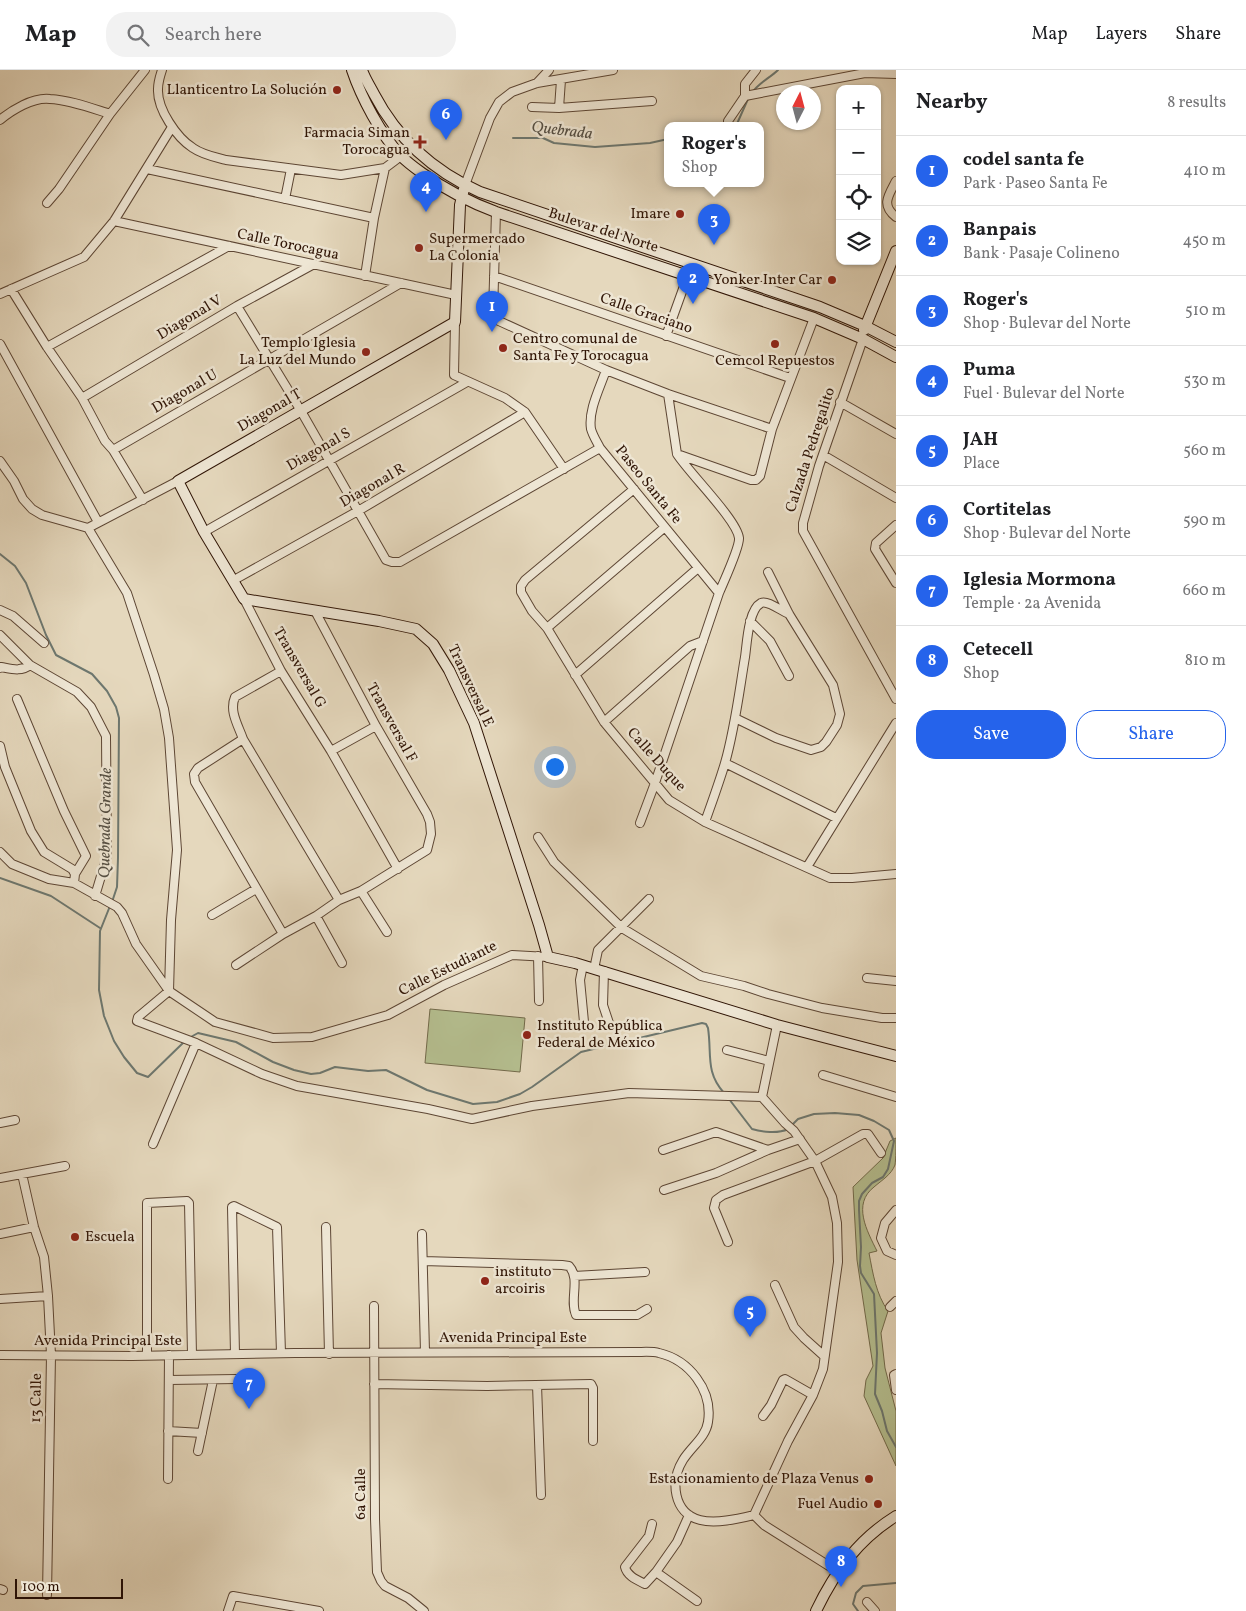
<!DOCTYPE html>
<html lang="en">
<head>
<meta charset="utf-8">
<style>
	:root { --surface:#fff; --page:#f2f2f2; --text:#202124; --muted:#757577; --line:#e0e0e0; --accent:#2563eb }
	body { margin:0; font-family:Vollkorn,serif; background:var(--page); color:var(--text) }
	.controls { position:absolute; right:15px; top:15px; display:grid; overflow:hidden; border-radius:10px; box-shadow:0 1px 4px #0004 }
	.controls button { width:45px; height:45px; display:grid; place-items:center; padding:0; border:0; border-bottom:1px solid var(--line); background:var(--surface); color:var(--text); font:25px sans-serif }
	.compass { position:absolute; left:776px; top:15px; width:45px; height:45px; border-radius:50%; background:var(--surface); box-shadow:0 1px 4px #0004; rotate:6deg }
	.scale { position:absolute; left:15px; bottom:12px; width:108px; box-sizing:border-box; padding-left:5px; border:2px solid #301506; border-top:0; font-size:14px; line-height:18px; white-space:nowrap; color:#301506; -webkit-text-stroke:4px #eee6d4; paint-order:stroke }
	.you { position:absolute; left:554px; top:696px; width:18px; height:18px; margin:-12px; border:4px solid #fff; border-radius:50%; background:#1a73e8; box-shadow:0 0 0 8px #1a73e833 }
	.badge { display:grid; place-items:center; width:32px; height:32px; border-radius:50%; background:var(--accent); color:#fff; font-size:16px; font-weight:700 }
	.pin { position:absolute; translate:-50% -41px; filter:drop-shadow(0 1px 2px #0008) }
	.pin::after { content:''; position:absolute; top:26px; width:18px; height:15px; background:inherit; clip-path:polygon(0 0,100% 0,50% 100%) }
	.popup { position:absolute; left:664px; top:52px; width:100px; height:65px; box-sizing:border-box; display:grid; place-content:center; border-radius:10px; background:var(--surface); filter:drop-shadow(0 1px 4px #0005); font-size:16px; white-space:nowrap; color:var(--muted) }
	.popup b { font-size:19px; color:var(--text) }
	.popup::after { content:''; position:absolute; left:50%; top:100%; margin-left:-10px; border:10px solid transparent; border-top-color:var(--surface) }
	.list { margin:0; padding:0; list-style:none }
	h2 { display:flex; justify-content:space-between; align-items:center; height:65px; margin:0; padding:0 20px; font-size:21px }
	h2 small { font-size:16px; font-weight:400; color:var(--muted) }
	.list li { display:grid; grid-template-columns:32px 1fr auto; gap:15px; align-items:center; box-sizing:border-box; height:70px; padding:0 20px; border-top:1px solid var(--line) }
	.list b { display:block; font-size:19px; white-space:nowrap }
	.list p { margin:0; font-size:16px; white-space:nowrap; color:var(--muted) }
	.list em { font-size:16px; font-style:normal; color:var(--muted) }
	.actions { display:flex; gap:10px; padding:15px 20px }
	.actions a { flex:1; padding:11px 0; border:1px solid var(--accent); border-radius:20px; text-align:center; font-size:18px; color:var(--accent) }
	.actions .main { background:var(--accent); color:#fff }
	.icon { flex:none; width:28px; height:28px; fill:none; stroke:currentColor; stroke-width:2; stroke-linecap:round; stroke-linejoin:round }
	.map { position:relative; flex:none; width:896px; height:1541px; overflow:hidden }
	header { display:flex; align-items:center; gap:30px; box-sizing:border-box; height:70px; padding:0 25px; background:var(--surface); border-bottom:1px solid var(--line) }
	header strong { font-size:24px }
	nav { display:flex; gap:28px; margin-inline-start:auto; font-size:18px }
	.search { width:350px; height:45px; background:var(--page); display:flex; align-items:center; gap:12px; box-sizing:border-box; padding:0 18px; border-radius:20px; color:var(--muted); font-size:19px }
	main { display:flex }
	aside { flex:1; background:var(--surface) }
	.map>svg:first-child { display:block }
	.green { fill:#b5bf90; stroke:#726a4b }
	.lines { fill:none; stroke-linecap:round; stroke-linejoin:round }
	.stream { stroke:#6d776f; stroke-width:2 }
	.street-casing { stroke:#5d4634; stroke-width:10 }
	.secondary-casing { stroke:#301506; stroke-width:12 }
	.street { stroke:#eee6d4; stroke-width:8 }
	.secondary { stroke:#eee6d4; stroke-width:10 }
	.poi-dot { fill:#8f2418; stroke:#eee6d4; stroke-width:2 }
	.labels { text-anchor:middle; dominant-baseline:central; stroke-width:5; stroke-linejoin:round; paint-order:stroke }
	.poi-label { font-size:15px; fill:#301506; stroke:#eee6d4; text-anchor:end }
	.street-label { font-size:15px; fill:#301506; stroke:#eee6d4 }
	.water-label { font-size:16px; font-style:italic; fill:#544e43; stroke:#eee6d4 }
</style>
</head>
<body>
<header>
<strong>Map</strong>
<div class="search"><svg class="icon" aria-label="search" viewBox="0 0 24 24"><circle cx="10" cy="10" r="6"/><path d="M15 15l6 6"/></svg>Search here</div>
<nav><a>Map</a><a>Layers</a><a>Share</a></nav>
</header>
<main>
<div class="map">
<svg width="896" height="1541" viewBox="0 0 896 1541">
	<rect width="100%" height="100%" fill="#e5d8bd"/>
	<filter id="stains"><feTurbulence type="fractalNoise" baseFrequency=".004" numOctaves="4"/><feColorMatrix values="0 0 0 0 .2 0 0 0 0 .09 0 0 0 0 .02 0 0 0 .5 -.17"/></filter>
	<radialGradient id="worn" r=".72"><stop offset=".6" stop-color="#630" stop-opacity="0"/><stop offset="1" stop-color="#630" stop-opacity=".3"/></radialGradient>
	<path class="green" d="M430,939L525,948L520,1002L425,993Z
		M896,1068C896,1076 896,1088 895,1095C891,1105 882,1110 874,1117C852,1134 867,1161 877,1181L869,1183C873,1204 876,1224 888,1241L881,1263L885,1298L896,1341V1396L864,1326L866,1310L873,1296L857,1190L853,1117L883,1088L890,1071Z"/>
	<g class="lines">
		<path class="stream" d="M752,23C758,13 770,8 778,0
			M736,56L748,29
			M513,68H543L554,73L595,77L650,73L668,69
			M0,484L15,496L26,513L46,565L56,585L92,604L107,621L116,637L119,648L118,788L117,817L112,832
			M0,808L51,826L100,858
			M110,836L100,861L99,920L104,946L114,971L124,987L137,1003L148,1007L185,971
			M189,968L198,963L236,972L273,992L294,1000L311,1004L320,1003L335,997L368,1001L386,1000L427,1020L473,1034L497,1032L520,1024L532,1017L581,982L702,953L706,954L708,958C712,984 705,1002 724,1023
			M729,1029L752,1059C762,1062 778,1064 788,1059
			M791,1056L798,1049L814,1044L835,1043L859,1045L874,1051L889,1060L894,1071L888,1099L883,1107L872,1113L862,1124L859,1131V1140L861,1177L860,1196L861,1203L874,1224L877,1283L875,1324L882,1341L887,1361L896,1377
			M858,1541L853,1534L856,1523L863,1516L896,1513"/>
		<defs>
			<path id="street" d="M162,0C160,6 158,13 158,19C157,39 177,68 193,78C203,85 215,87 226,90L341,105L385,98L401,86
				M561,10L559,38L652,31
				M537,13L549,0
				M745,26L865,3L896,4
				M532,37L559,38
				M0,50C12,40 33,27 50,29C70,30 91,38 110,44
				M728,56V51L745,26V14L756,0
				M147,99L374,148
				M896,111C888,126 881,135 896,147
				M465,115L490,48L499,32L512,22L537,13L613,0
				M285,129L291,99
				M47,133L59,119L110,44L145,0
				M496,142L493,243L499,251L606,300C600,318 588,340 591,359C593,366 597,372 600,378L719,523L655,713L640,753
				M114,151L456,225
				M365,206L374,148L385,98
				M494,206L790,308
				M11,219L47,277L82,328L105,371L113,380L143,430
				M0,224L84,187L114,151L172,57
				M237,236L301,341L386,490L392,492H400L600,378
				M455,252L454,305L505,328L525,342L564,399
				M666,266L688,205
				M863,269L819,396L803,453V461L896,629
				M0,274L98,452
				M47,277L229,176
				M606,300L668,324L772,359
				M668,324L677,384L751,410H756L760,406L772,359L814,248
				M82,328L237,236L314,194
				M840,332L896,364
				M113,380L401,213
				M677,384C690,404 737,450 739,468C740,477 723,513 719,523
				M823,385L896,428
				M0,391L14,411L23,429L32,439L42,445L88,458
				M178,411L88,458L127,523L154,605L164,639L169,668L177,780L171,850L169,921L138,947L137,951L196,973L262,1004L297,1016L428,1039L472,1049L532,1036L629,1023L762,1027L785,1053L794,1061L815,1091L832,1127L837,1153L838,1192L823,1299L813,1325L788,1371L754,1445
				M634,419L525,510L521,516V522L532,541L547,558L604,652L669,730L705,752L830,808H852L896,804
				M896,455L876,473L875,479L896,513
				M204,462L467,312
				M234,510L358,441L525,342
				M244,529L281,601L331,681L398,799
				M0,540L13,546L44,573
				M750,551L770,571L789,606
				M547,558L665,457
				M0,565L30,595L77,622L91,637L106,666L107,786L95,826
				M0,598L1,597C12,599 21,602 30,595
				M281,601L235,627C229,641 238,655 243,669L339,830
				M575,605L698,498
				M17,629L64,741L86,786L75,804L74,813
				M735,648L776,668L811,680L821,677L826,672L837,655L840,644L833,615L789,544L768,502
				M604,652L690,576L703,571
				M243,669L198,698L194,704L195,712L283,864
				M0,676L5,697L31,761L44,782L72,799L75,804
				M331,681L376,656
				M725,693L836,748
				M705,752C712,732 719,713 725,693C735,658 739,623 745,587C747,574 748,540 761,533C768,530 781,541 789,544
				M538,767L554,792L622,858L701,906L744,916L768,924L822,938L882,948H896
				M0,782L12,794L49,809L74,813L117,837L122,843L136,874L169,921L215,952L273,968L312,967L388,945L444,915L512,885L548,887
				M807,797L896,653
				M361,821L387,862
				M212,845L256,819
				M316,846L342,893
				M538,886L539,931
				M236,895L283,864L316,846L339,830L361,821L427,780L431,764L430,752L427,744L376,656L315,541
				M583,895L580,910L584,952
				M594,899L598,880L649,829
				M604,901L603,935L610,956
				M867,908L896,911
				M727,980L769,991
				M823,1005L896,1027
				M762,1027L777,955
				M0,1053L15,1050
				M153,1074L196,973
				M663,1080L716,1062L768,1080
				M22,1104L34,1157L44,1187L48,1226L51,1285L47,1525
				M0,1108L65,1096
				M664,1120L716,1103L768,1080L800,1069
				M896,1140L885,1153L881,1168L887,1181L896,1185
				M326,1157L329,1284
				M0,1164L34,1157
				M422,1164L425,1282
				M728,1172L714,1138L716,1130L723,1125L815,1091L863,1064H868L881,1083
				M423,1191L562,1195L569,1196C581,1209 569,1230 576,1245H637L647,1239
				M574,1206L645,1202
				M775,1215L794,1257L804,1268L824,1286
				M0,1229L48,1226
				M374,1236L375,1449L377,1502L381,1511L385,1516L408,1528L424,1541
				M890,1237L896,1231
				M235,1284L232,1137L234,1136L277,1157L281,1283
				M0,1285L132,1286L295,1283L636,1282C643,1282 652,1281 659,1283C689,1290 713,1320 708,1352C706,1367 691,1377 683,1390C670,1411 673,1443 700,1450C716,1454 737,1449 754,1445L764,1455L837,1501
				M147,1285V1133L187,1131L189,1133L192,1285
				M896,1304L894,1305L896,1320
				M169,1310L236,1309
				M374,1314L487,1316L591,1314L593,1318V1371
				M537,1315L541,1425
				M763,1346L771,1335L783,1310L785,1309L813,1325
				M168,1361L202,1363
				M198,1381L213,1310
				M168,1409L169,1285
				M652,1454L649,1466L625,1497C627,1506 637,1510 645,1514L656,1502L697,1531
				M656,1502L677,1472L689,1445
				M0,1519L3,1520
				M867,1532L875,1541
				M228,1541L233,1526L319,1541"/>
			<path id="secondary" d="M352,0C361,27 381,65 401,86C407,92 415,98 422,103C446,120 469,132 496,142L814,248L863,269L896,287
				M362,0C365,9 370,16 374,24C398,70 433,101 480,122L820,237L865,256L896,272
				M465,115L460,135L455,252L178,411L204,462L244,529L379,551L416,559L433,574L449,600L474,653L539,855L548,887L575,893L777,955L896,986
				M864,260L896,181
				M816,1541C835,1501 859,1469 896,1446"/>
		</defs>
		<use href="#street" class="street-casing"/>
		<use href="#secondary" class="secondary-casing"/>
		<use href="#street" class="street"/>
		<use href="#secondary" class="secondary"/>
	</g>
	<g class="poi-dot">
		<circle cx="337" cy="20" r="5"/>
		<path d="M417.5 64.5h5v5h5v5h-5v5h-5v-5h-5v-5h5z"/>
		<circle cx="680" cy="144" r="5"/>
		<circle cx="419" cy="178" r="5"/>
		<circle cx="832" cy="210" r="5"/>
		<circle cx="775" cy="274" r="5"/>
		<circle cx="503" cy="278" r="5"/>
		<circle cx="366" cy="282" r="5"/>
		<circle cx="527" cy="965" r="5"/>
		<circle cx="75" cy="1167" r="5"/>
		<circle cx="485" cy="1211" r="5"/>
		<circle cx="869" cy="1409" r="5"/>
		<circle cx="878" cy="1434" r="5"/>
	</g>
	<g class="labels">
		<g class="poi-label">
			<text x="327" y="20">Llanticentro La Solución</text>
			<text x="410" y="63">Farmacia Siman<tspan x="410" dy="17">Torocagua</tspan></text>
			<text x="670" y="144">Imare</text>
			<text x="429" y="169" text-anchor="start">Supermercado<tspan x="429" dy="17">La Colonia</tspan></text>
			<text x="822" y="210">Yonker Inter Car</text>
			<text x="513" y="269" text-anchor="start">Centro comunal de<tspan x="513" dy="17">Santa Fe y Torocagua</tspan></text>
			<text x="356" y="273">Templo Iglesia<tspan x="356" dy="17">La Luz del Mundo</tspan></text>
			<text x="775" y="291" text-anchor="middle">Cemcol Repuestos</text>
			<text x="537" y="956" text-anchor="start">Instituto República<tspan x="537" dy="17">Federal de México</tspan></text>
			<text x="85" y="1167" text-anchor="start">Escuela</text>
			<text x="495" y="1202" text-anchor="start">instituto<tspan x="495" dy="17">arcoiris</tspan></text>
			<text x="859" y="1409">Estacionamiento de Plaza Venus</text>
			<text x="868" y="1434">Fuel Audio</text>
		</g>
		<g class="street-label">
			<text transform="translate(603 161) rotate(18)">Bulevar del Norte</text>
			<text transform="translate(288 175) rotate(12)">Calle Torocagua</text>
			<text transform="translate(646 244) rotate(19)">Calle Graciano</text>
			<text transform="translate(190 248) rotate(-31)">Diagonal V</text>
			<text transform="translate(185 322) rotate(-30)">Diagonal U</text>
			<text transform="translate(270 341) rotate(-30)">Diagonal T</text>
			<text transform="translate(319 380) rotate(-30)">Diagonal S</text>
			<text transform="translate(811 380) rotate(-72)">Calzada Pedregalito</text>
			<text transform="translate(648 415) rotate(51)">Paseo Santa Fe</text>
			<text transform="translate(373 416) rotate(-30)">Diagonal R</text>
			<text transform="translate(299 598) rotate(60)">Transversal G</text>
			<text transform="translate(470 616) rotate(65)">Transversal E</text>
			<text transform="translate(391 653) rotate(61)">Transversal F</text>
			<text transform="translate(656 690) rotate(48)">Calle Duque</text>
			<text transform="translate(448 899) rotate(-26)">Calle Estudiante</text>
			<text x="513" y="1268">Avenida Principal Este</text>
			<text x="108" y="1271">Avenida Principal Este</text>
			<text transform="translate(37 1328) rotate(-89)">13 Calle</text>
			<text transform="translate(361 1424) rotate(-90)">6a Calle</text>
		</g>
		<g class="water-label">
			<text transform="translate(562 61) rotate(7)">Quebrada</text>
			<text transform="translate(106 753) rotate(-89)">Quebrada Grande</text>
		</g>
	</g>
	<rect width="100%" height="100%" filter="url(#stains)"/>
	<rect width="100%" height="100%" fill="url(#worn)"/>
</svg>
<div class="controls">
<button>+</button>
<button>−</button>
<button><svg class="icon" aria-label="locate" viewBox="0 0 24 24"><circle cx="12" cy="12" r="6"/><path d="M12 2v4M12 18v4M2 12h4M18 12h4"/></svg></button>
<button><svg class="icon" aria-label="layers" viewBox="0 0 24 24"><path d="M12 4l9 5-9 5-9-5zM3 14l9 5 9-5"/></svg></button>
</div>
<svg class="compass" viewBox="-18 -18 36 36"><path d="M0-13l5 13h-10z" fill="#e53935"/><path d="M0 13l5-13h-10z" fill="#757577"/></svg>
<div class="scale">100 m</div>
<div class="you"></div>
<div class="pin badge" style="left:492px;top:262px">1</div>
<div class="pin badge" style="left:693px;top:234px">2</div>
<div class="pin badge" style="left:714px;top:175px">3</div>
<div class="popup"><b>Roger's</b>Shop</div>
<div class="pin badge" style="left:426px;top:142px">4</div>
<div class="pin badge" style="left:750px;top:1267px">5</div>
<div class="pin badge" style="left:446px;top:70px">6</div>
<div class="pin badge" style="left:249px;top:1339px">7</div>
<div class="pin badge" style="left:841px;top:1517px">8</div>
</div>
<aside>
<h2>Nearby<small>8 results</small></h2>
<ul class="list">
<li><span class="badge">1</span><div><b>codel santa fe</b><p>Park · Paseo Santa Fe</p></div><em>410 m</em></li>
<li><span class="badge">2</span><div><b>Banpais</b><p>Bank · Pasaje Colineno</p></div><em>450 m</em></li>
<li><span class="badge">3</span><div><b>Roger's</b><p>Shop · Bulevar del Norte</p></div><em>510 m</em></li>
<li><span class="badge">4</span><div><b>Puma</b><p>Fuel · Bulevar del Norte</p></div><em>530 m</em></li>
<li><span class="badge">5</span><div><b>JAH</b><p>Place</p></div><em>560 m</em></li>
<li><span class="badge">6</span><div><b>Cortitelas</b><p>Shop · Bulevar del Norte</p></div><em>590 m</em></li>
<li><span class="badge">7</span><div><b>Iglesia Mormona</b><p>Temple · 2a Avenida</p></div><em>660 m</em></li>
<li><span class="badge">8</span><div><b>Cetecell</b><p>Shop</p></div><em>810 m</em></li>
</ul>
<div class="actions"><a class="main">Save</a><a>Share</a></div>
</aside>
</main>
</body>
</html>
